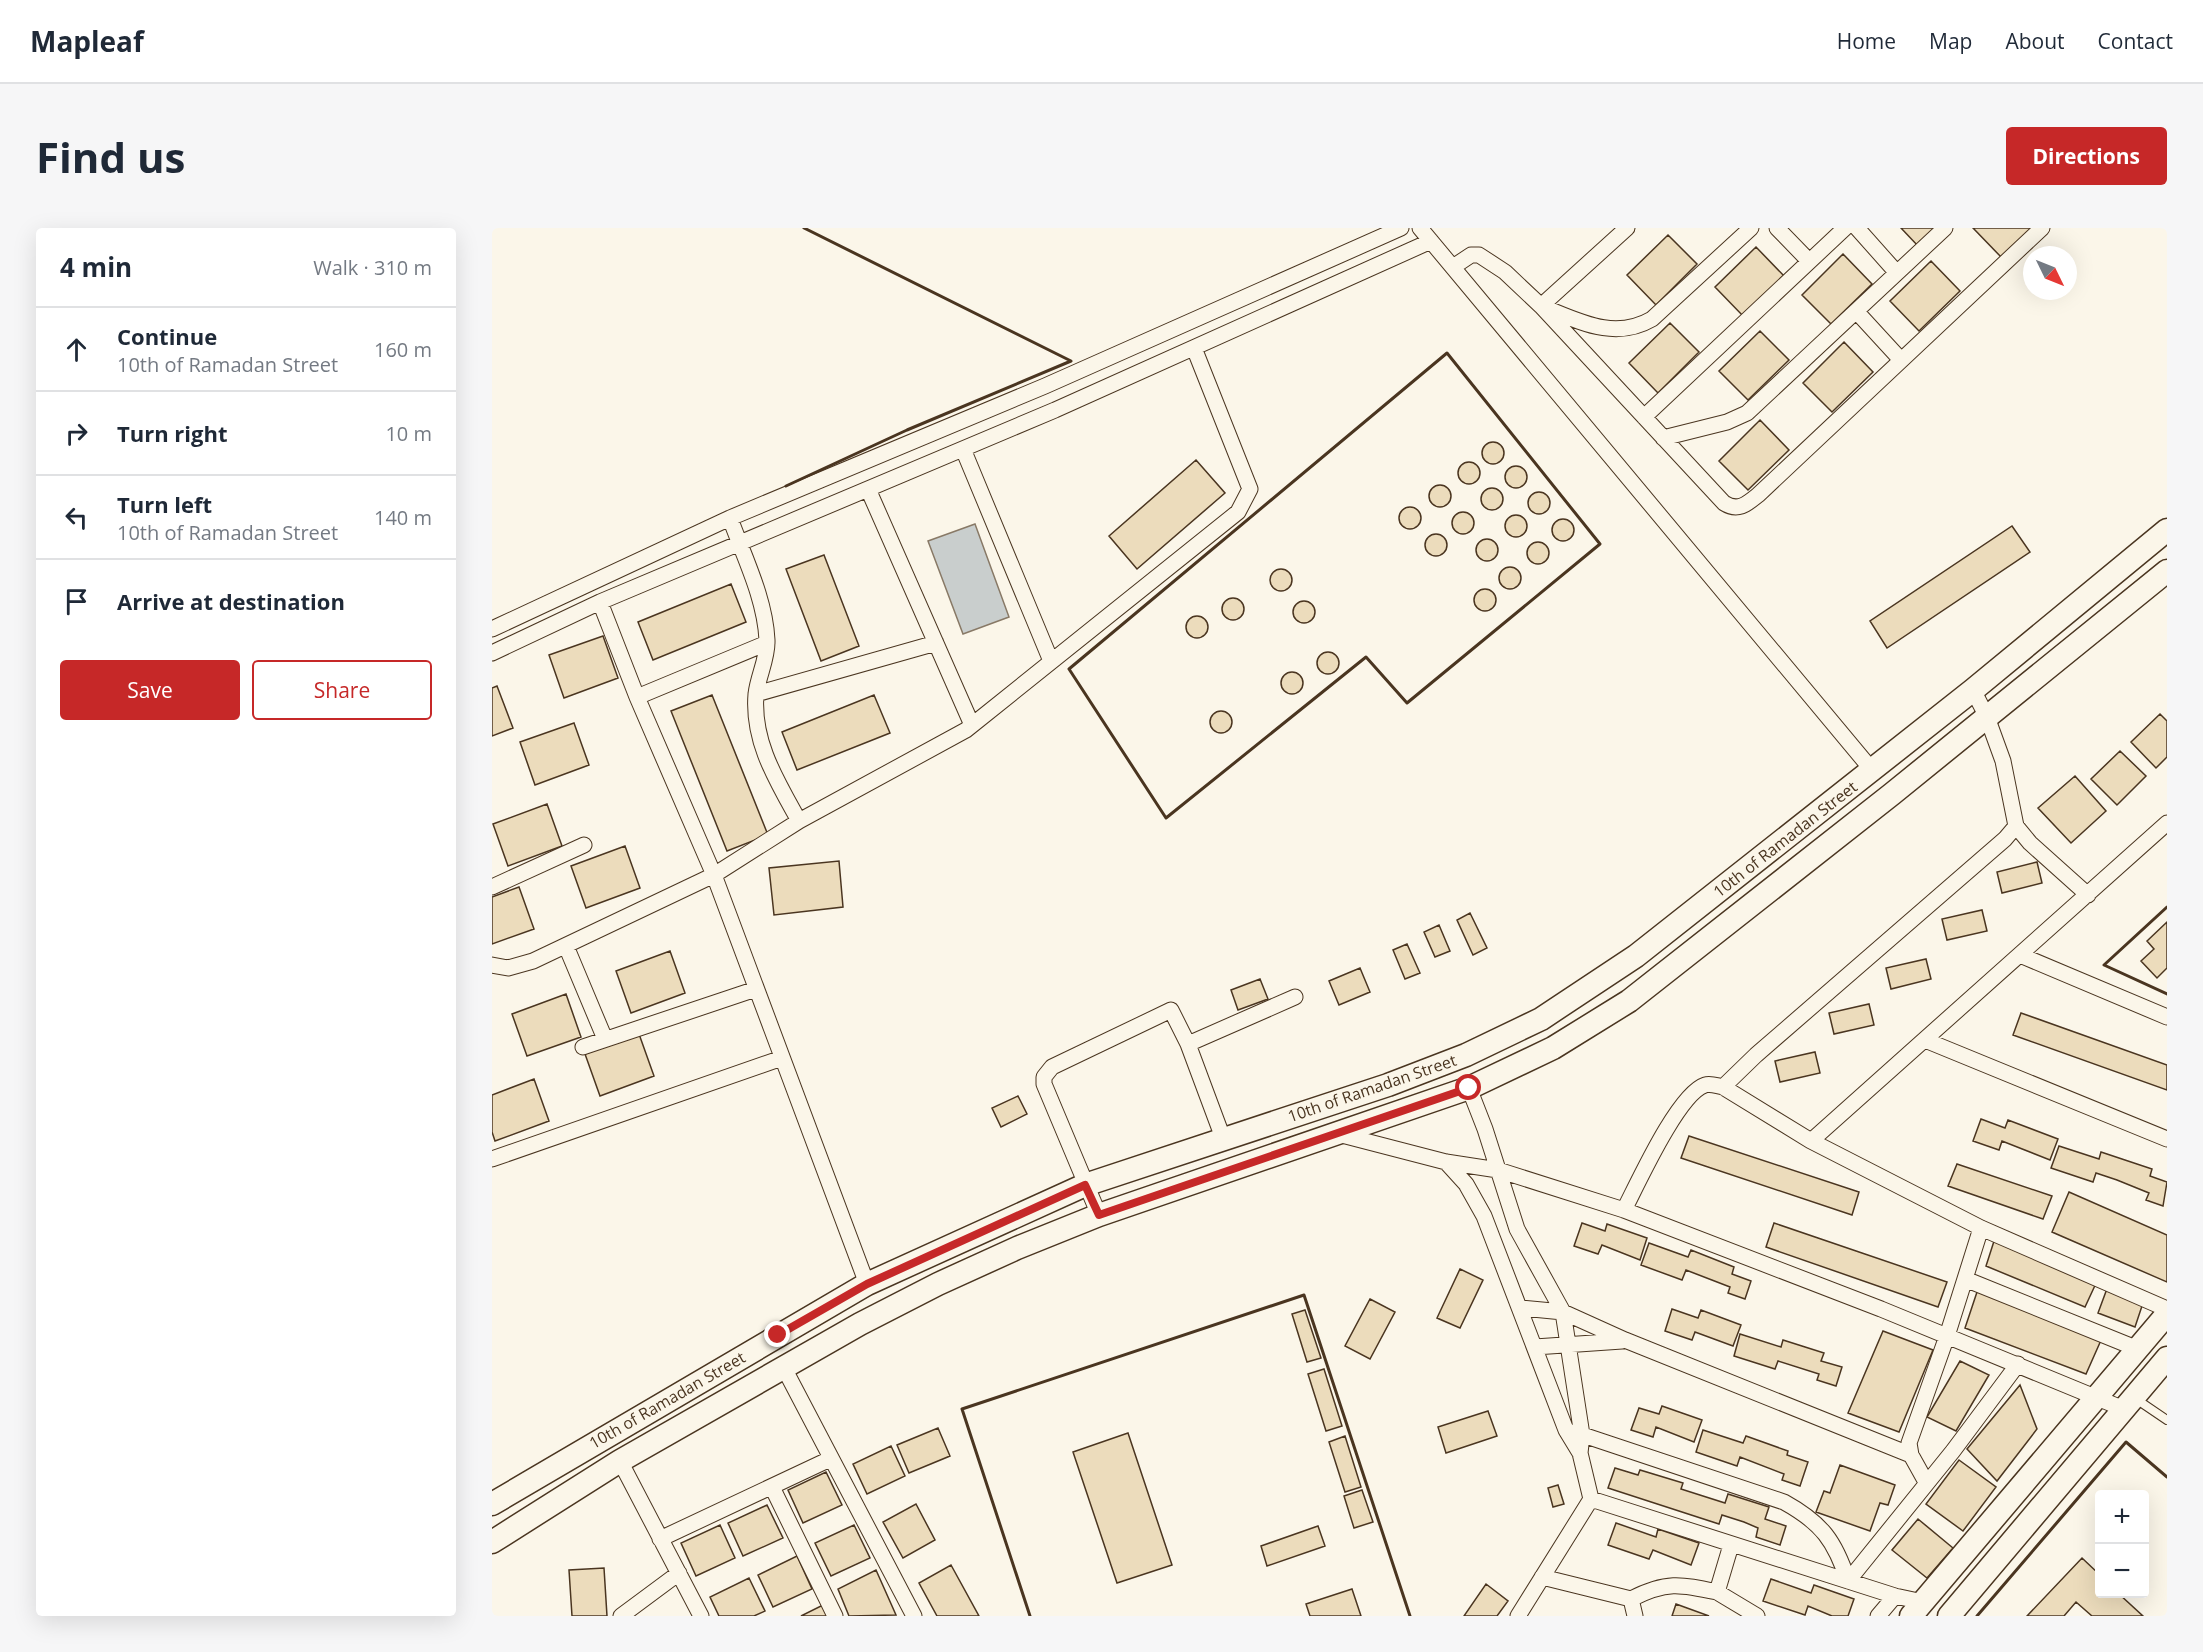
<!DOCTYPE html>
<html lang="en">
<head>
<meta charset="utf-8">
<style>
	:root { --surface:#fff; --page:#f6f6f7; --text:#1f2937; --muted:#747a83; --line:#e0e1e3; --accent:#c62828 }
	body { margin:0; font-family:"Open Sans",sans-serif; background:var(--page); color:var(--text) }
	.controls { position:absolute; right:18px; bottom:18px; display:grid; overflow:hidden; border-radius:6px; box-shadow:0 6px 24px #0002 }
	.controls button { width:54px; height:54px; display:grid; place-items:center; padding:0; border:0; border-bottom:2px solid var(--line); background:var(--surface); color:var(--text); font:30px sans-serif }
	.compass { position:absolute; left:1531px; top:18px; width:54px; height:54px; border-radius:50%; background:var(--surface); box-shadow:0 6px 24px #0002; rotate:133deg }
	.stop { position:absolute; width:18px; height:18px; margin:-14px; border:4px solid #c62828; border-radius:50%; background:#fff }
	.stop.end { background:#c62828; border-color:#fff; box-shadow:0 2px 6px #0008 }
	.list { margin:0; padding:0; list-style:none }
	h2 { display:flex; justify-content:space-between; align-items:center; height:78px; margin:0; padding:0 24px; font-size:26px }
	h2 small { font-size:20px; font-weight:400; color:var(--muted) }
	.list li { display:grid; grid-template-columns:39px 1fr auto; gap:18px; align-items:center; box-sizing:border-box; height:84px; padding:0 24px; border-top:2px solid var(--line) }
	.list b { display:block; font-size:22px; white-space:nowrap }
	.list p { margin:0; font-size:20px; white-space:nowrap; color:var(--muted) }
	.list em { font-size:20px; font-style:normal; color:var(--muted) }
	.actions { display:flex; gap:12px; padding:18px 24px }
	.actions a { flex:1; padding:14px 0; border:2px solid var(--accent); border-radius:6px; text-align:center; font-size:21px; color:var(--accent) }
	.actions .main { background:var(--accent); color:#fff }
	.icon { flex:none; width:33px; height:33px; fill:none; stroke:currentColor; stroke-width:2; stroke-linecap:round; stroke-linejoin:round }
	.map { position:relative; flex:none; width:1675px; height:1388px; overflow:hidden; border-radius:6px }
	header { display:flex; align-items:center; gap:36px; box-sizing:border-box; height:84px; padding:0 30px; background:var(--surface); border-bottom:2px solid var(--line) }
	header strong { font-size:28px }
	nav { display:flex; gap:33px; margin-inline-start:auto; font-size:21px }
	.intro { display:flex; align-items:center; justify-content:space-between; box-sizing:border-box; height:144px; padding:0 36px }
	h1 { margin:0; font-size:42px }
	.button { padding:15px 27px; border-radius:6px; background:var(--accent); color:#fff; font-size:21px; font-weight:700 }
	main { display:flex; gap:36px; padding:0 36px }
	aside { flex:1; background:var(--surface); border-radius:6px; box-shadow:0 6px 24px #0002 }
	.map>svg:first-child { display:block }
	.water { fill:#c9cecd; stroke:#887966; stroke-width:1.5 }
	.building { fill:#ecdcbc; stroke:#4a3520; stroke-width:1.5 }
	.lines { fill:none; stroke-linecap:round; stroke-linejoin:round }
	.lane-casing { stroke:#4a3520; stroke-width:10 }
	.street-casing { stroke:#4a3520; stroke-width:17 }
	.primary-casing { stroke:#4a3520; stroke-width:25 }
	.lane { stroke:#fbf6e9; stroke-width:8 }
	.street { stroke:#fbf6e9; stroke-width:15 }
	.primary { stroke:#fbf6e9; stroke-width:22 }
	.wall { stroke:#4a3520; stroke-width:3 }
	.route { stroke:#c62828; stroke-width:8 }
	.labels { text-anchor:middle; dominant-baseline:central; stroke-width:4.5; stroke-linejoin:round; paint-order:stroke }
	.street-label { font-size:16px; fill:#4a3520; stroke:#fbf6e9 }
</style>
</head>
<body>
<header>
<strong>Mapleaf</strong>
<nav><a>Home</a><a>Map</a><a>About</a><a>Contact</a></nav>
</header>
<div class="intro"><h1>Find us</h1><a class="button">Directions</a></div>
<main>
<aside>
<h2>4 min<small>Walk · 310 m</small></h2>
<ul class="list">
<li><svg class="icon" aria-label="ahead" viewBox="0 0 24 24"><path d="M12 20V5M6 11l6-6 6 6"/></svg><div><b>Continue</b><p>10th of Ramadan Street</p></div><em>160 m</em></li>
<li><svg class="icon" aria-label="right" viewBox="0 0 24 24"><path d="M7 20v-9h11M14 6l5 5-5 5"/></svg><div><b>Turn right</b></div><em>10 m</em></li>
<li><svg class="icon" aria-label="left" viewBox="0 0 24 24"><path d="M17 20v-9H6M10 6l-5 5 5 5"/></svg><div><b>Turn left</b><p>10th of Ramadan Street</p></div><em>140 m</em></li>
<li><svg class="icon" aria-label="arrive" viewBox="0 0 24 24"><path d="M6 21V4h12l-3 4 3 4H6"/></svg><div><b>Arrive at destination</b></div></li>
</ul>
<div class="actions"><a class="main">Save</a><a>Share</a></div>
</aside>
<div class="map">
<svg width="1675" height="1388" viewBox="0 0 1675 1388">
	<rect width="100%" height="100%" fill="#fbf6e9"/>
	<path class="water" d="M483,296L517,389L471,406L436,313Z"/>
	<path class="building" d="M1409,0H1444L1426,18Z
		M1481,0H1541L1510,30Z
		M1176,7L1205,36L1164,77L1135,47Z
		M1264,19L1293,49L1252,89L1223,59Z
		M1351,26L1380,56L1339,96L1310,67Z
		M1439,33L1468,63L1427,103L1398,73Z
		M1178,95L1207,124L1166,165L1137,135Z
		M1268,103L1297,132L1256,172L1227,143Z
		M1352,114L1381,144L1340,184L1311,155Z
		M1268,192L1297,222L1256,262L1227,233Z
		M990 225a11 11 0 1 1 22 0a11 11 0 1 1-22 0Z
		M704,232L733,265L645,341L617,308Z
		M966 245a11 11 0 1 1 22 0a11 11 0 1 1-22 0Z
		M1013 249a11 11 0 1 1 22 0a11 11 0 1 1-22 0Z
		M937 268a11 11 0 1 1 22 0a11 11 0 1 1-22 0Z
		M989 271a11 11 0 1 1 22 0a11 11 0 1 1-22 0Z
		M1036 275a11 11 0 1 1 22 0a11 11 0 1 1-22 0Z
		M907 290a11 11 0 1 1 22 0a11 11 0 1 1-22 0Z
		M960 295a11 11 0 1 1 22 0a11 11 0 1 1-22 0Z
		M1013 298a11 11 0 1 1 22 0a11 11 0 1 1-22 0Z
		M1060 302a11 11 0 1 1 22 0a11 11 0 1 1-22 0Z
		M1520,298L1538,324L1395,420L1378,393Z
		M933 317a11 11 0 1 1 22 0a11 11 0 1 1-22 0Z
		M984 322a11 11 0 1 1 22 0a11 11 0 1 1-22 0Z
		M1035 325a11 11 0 1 1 22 0a11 11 0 1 1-22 0Z
		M332,327L367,418L329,433L294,341Z
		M1007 350a11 11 0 1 1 22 0a11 11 0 1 1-22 0Z
		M778 352a11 11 0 1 1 22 0a11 11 0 1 1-22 0Z
		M239,356L254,394L161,432L146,394Z
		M982 372a11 11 0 1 1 22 0a11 11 0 1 1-22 0Z
		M730 381a11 11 0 1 1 22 0a11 11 0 1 1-22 0Z
		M801 384a11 11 0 1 1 22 0a11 11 0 1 1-22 0Z
		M694 399a11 11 0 1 1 22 0a11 11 0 1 1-22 0Z
		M111,408L126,450L72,470L57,427Z
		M825 435a11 11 0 1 1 22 0a11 11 0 1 1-22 0Z
		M789 455a11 11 0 1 1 22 0a11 11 0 1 1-22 0Z
		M5,458L21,500L0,508V460Z
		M220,467L276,607L235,623L179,483Z
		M382,467L398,505L305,542L290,504Z
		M718 494a11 11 0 1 1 22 0a11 11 0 1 1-22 0Z
		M1668,486L1675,493V529L1664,540L1639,514Z
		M82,495L97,537L43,557L28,514Z
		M1628,523L1654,548L1625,577L1599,551Z
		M1583,548L1614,583L1579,615L1546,580Z
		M55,576L70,618L16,638L1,596Z
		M133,618L148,660L94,680L79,638Z
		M347,633L351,679L282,687L277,640Z
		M1545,634L1550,655L1510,665L1505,644Z
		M27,659L42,701L0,716V669Z
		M1490,682L1495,703L1455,712L1450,691Z
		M978,685L995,720L981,727L965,692Z
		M1675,694V740L1665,750L1649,733L1662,721L1655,713Z
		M947,697L958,723L943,729L932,704Z
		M915,716L928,745L913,751L901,722Z
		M178,723L193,765L139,785L124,743Z
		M1434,731L1439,751L1399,761L1394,740Z
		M868,740L878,764L847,777L837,753Z
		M768,751L776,771L746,782L739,762Z
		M74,766L89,809L35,828L20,786Z
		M1377,776L1382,797L1342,806L1337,785Z
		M1529,785L1675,837V862L1521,807Z
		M147,806L162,848L108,868L93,826Z
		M1323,824L1328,845L1288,854L1283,833Z
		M42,851L57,893L3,913L0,904V867Z
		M526,868L535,886L509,899L500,880Z
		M1489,891L1513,900L1516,892L1566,911L1558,932L1510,913L1507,922L1481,913Z
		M1197,908L1367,964L1360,987L1189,930Z
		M1567,918L1607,931L1609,924L1660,941L1658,948L1675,954L1671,978L1654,972L1657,965L1625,952L1604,945L1601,954L1559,940Z
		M1465,936L1560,968L1551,991L1456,958Z
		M1577,964L1675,1007V1054L1560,1004Z
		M1090,995L1113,1003L1115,996L1155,1010L1148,1032L1110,1017L1106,1026L1082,1018Z
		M1282,995L1455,1054L1446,1079L1274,1019Z
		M1503,1010L1606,1051L1593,1079L1494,1038Z
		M1157,1015L1196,1029L1199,1022L1242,1039L1240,1046L1259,1053L1253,1071L1236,1065L1238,1059L1194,1042L1190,1052L1149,1037Z
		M968,1041L991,1052L968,1100L945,1090Z
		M1616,1058L1652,1072L1643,1099L1606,1085Z
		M1486,1061L1610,1110L1594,1146L1473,1100Z
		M878,1071L903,1084L878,1131L853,1118Z
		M1180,1081L1206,1090L1209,1082L1249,1097L1241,1118L1203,1104L1200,1112L1173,1103Z
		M813,1082L829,1130L815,1134L800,1086Z
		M1391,1103L1441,1122L1407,1204L1356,1185Z
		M1248,1106L1289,1119L1291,1112L1332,1125L1329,1133L1350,1139L1344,1158L1325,1152L1327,1146L1286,1133L1283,1141L1242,1128Z
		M1468,1133L1497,1147L1464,1203L1435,1189Z
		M832,1141L850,1198L834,1203L816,1146Z
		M1528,1157L1545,1201L1505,1253L1475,1221Z
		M1170,1178L1210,1192L1202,1214L1164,1199L1161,1209L1139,1202L1147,1180L1167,1186Z
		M996,1183L1005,1208L954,1225L946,1199Z
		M446,1200L458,1228L417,1245L405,1217Z
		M1211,1202L1251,1215L1254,1208L1296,1223L1295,1227L1316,1234L1308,1258L1290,1252L1292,1246L1248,1229L1245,1238L1204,1224Z
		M636,1205L680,1337L625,1355L581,1224Z
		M853,1208L869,1259L853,1264L837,1214Z
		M399,1218L413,1248L375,1266L361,1236Z
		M1467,1232L1504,1259L1471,1303L1434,1276Z
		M1348,1237L1403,1257L1396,1277L1388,1275L1378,1303L1324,1284L1332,1263L1338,1265Z
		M1123,1240L1146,1247L1148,1242L1191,1255L1189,1261L1233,1275L1236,1266L1277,1279L1273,1291L1294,1298L1288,1317L1264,1309L1266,1300L1252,1294L1230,1287L1227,1296L1116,1260Z
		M334,1244L350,1277L311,1295L296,1262Z
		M1066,1257L1072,1276L1061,1279L1056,1260Z
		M870,1262L881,1294L862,1300L852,1268Z
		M424,1276L443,1312L411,1330L391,1294Z
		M275,1277L291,1310L251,1328L236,1295Z
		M1426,1291L1461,1320L1435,1350L1400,1322Z
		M1124,1295L1164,1309L1166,1301L1207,1315L1199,1337L1161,1322L1157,1331L1116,1317Z
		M228,1297L243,1330L204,1348L189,1315Z
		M362,1297L378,1330L339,1348L323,1315Z
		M826,1298L833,1318L775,1338L769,1318Z
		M305,1328L320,1361L281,1379L266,1347Z
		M1590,1330L1608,1347V1366H1627L1651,1388H1600L1584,1374L1572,1388H1535Z
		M459,1337L487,1388H445L427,1355Z
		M112,1340L115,1388H80L77,1342Z
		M384,1342L404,1387L357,1388L346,1361Z
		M257,1350L273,1383L262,1388H227L218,1369Z
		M1279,1351L1319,1365L1322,1357L1362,1371L1356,1388H1340L1316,1378L1313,1387L1271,1373Z
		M994,1356L1016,1373L1005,1388H972Z
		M860,1361L869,1388H818L814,1376Z
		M333,1376L339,1388H309Z
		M1184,1376L1217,1388H1180Z"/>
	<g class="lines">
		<defs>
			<path id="lane" d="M1644,1171L1675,1192"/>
			<path id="street" d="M928,0L1380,542
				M1135,0L1049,78C1087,93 1122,113 1160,91L1259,0
				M1285,0L1317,33
				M1365,0L1405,45
				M961,39L979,27H987L1013,44L1049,78L1232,275C1246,284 1255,276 1266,267L1550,0
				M1364,83L1409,132
				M1152,189L1353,0
				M1171,210L1235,194L1255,185L1453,0
				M471,221L559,433
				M376,261L480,497
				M108,374L145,469L222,647L375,1056
				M0,401L238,290L553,158L909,0
				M0,425L108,374L563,182L939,13
				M1481,462L1495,489L1511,533L1524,598L1538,615L1596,667
				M264,466L444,415
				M145,469L275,415
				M307,593L474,502L746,284L758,261L702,120
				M0,659L92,617
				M74,718L113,811
				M1528,727L1675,789
				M0,737L16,740L41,733L222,647L307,593C285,553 260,514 264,466C266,448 276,430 275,412C273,370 252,329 238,290
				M1433,812L1675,911
				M696,816L803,769
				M91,819L264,761
				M1231,859L1264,827L1513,611L1524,598
				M977,860L993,901L1025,1001L1071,1084L1090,1207L1088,1225
				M846,906L954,934L1006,942L1132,982L1389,1081L1632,1181
				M1319,913L1489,1000L1675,1081
				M0,931L290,830
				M954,934L974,956L992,988L1074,1202L1088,1225L1099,1271L1026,1388
				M1132,982C1146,955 1186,866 1213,857C1219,855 1225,858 1231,859L1319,913L1675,595
				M607,987L552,856V849L560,839L679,782L696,816L731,910
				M1473,1051L1646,1121
				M1029,1080L1071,1084L1133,1112L1419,1227
				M1043,1119L1130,1113
				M292,1140L422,1388
				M1082,1204L1292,1274C1330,1295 1343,1313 1356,1353
				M128,1233L209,1388
				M1434,1254L1419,1227L1417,1215L1455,1108L1489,1000
				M280,1259L343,1388
				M1099,1271L1403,1368L1431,1374
				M168,1311L338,1231
				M1050,1349L1139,1371L1143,1388
				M1356,1353L1461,1223L1526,1136
				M1225,1364L1265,1388
				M1139,1371C1174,1353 1188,1356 1225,1364L1239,1317
				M129,1388L187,1345
				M1386,1388L1403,1368"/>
			<path id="primary" d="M0,1276L375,1056L593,957L896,857L974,827L1049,791L1144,728L1481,462L1675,302
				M0,1314L128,1233L368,1096L446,1056L525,1020L607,987L977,860L1061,820L1137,773L1400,566L1675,343
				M1419,1388L1675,1086
				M1457,1388L1675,1130"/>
		</defs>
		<use href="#lane" class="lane-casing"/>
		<use href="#street" class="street-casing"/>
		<use href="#primary" class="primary-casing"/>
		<use href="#lane" class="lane"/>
		<use href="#street" class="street"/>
		<use href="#primary" class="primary"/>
		<path class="wall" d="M955,125L1108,316L915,475L874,429L674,590L577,441Z
			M294,258L415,202L579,133L312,0
			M1675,679L1612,737L1675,766
			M538,1388L470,1181L812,1067L918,1388
			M1485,1388L1634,1214L1675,1249"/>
	</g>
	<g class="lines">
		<path class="route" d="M286,1107L375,1056L593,957L607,987L977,860"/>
	</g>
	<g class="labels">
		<g class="street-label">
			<text transform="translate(1293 611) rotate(-38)">10th of Ramadan Street</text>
			<text transform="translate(880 860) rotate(-19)">10th of Ramadan Street</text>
			<text transform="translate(175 1172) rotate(-30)">10th of Ramadan Street</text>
		</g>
	</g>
</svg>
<div class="controls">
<button>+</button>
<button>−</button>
</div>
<svg class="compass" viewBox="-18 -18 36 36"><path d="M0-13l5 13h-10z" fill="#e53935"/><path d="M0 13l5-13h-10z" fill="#747a83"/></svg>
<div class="stop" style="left:977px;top:860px"></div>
<div class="stop end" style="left:286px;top:1107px"></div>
</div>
</main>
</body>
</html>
